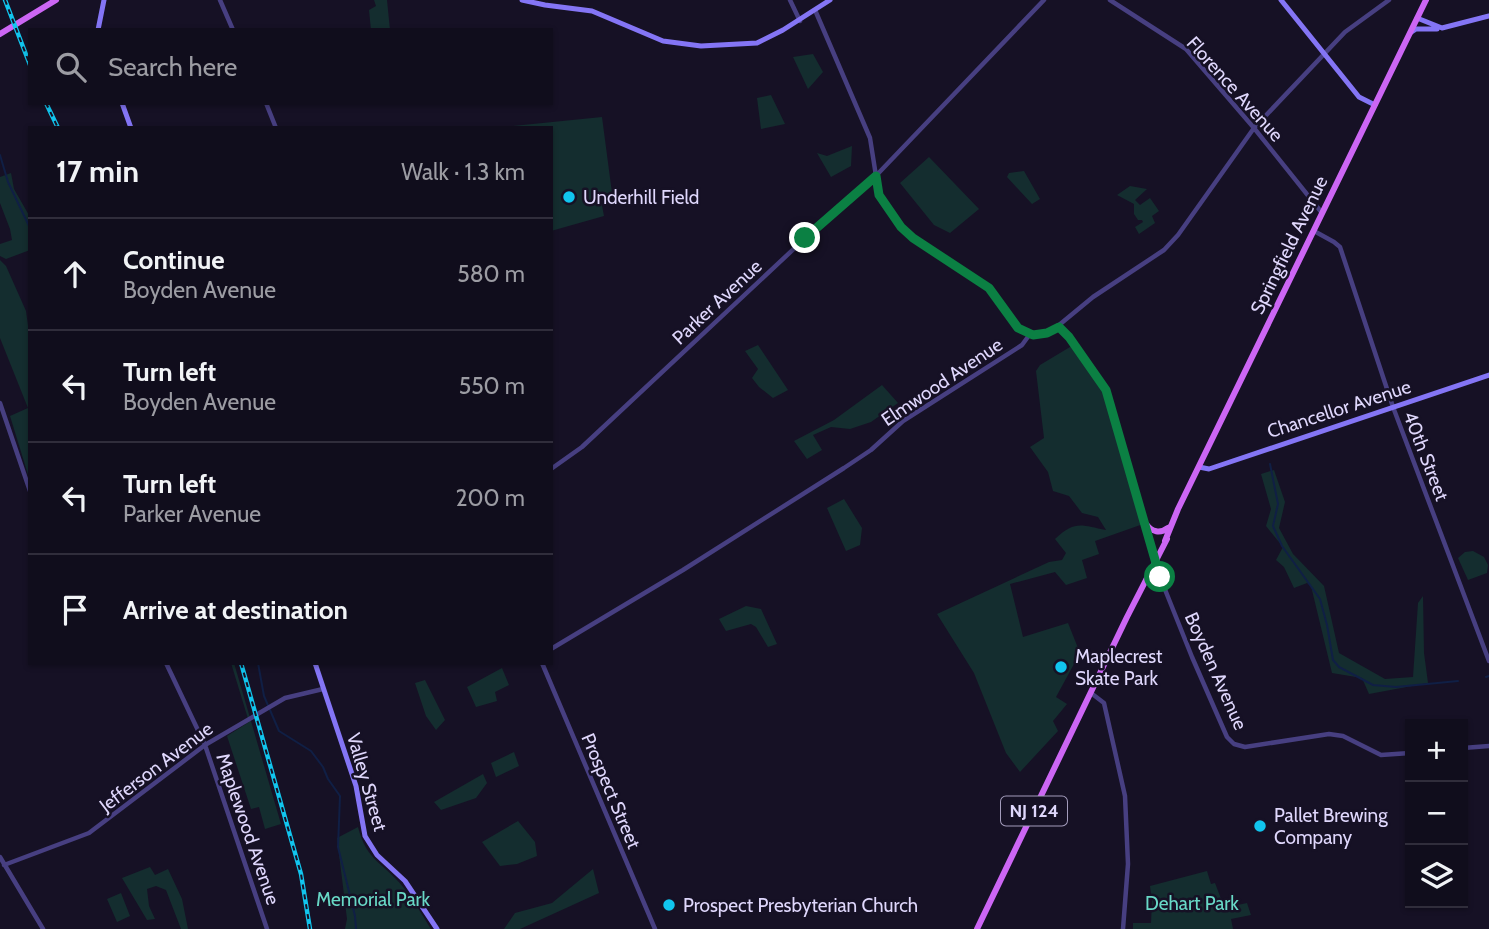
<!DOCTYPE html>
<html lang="en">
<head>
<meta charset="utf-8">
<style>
	:root { --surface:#100d1c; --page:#1e1b29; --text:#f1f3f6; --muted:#9c9ca3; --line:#302d3b }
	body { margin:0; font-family:Cabin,sans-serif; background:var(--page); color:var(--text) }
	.controls { position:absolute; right:21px; bottom:21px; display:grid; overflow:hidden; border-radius:0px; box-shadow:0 2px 5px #0004 }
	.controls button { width:63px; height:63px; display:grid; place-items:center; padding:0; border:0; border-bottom:2px solid var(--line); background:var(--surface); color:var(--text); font:35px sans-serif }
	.stop { position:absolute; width:21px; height:21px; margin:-16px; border:5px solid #0b8043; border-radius:50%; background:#fff }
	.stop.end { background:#0b8043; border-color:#fff; box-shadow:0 2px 7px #0008 }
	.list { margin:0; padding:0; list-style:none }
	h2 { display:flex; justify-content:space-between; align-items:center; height:91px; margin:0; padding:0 28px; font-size:30px }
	h2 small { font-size:23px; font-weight:400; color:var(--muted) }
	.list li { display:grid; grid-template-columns:46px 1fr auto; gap:21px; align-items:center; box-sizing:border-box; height:112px; padding:0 28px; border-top:2px solid var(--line) }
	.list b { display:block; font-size:26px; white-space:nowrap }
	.list p { margin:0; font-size:23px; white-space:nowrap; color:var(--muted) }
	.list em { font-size:23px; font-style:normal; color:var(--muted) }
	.icon { flex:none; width:38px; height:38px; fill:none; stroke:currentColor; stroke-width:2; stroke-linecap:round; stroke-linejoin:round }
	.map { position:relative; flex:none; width:1489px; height:929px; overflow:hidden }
	.search { position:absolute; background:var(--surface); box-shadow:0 2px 5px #0004; left:28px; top:28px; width:525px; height:77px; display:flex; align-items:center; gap:18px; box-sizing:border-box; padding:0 24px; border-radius:0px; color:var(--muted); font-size:26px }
	.panel { position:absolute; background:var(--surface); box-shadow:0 2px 5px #0004; left:28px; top:126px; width:525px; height:539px; border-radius:0px }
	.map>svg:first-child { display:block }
	.green { fill:#142d2f }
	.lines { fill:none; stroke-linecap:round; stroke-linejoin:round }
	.stream { stroke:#101f45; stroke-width:2 }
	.tertiary { stroke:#473f81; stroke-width:4.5 }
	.secondary { stroke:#8475f5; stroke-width:5 }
	.primary { stroke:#cc66f4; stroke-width:6 }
	.rail-casing { stroke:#11c5ee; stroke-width:4.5 }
	.rail { stroke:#161125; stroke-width:2; stroke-dasharray:5; stroke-linecap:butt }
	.route { stroke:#0b8043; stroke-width:9 }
	.poi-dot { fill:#11c5ee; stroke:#161125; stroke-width:2.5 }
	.labels { text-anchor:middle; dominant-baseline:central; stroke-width:5; stroke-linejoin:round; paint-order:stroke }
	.shield { fill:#161125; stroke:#a39cbc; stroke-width:2 }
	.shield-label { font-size:18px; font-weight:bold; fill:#dfd7fc }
	.street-label { font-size:19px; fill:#dfd7fc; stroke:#161125 }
	.poi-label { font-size:19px; fill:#dfd7fc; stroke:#161125; text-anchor:start }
	.park-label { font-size:19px; fill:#68d8c6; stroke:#161125 }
</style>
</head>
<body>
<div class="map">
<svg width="1489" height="929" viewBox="0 0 1489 929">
	<rect width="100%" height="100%" fill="#161125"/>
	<path class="green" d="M374,0H387L390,30H371L369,10L376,6Z
		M813,54L823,72L808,89L793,57Z
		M771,95L785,124L761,129L757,98Z
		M602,117L612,193L600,195L604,216L551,231V128L502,127Z
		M852,146L851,166L831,177L817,153L827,156Z
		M929,157L979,209L950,233L934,225L900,183Z
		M1024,171L1040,199L1032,204L1007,177L1009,173Z
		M11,173L14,189L30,217V250L6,259L0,256V244L12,240L10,229L0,203V177Z
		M1130,186L1147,189L1135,200L1140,205L1150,198L1159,211L1152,216L1155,223L1139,234L1135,227L1143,222L1142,220H1138L1134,214V204L1117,195Z
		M0,260L6,266L26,311L30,340V481L10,416L28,408L0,338Z
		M1075,344L1102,383L1146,523L1095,541L1099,554L1082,560L1087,578L1066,585L1055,572L1010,584L1023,637L1068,623L1080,653L1056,697L1067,704L1053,721L1058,731L1020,772L1006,753L974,673L937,614L1049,562L1062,560L1066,553L1055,539C1075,520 1081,525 1106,530L1098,517L1082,513L1069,496L1053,491L1048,472L1030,447L1044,438L1036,371L1040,365Z
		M758,345L788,390L773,398L759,387L752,378L758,369L745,351Z
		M882,385L898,403L871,422L850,429L831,427L813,435L822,450L807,459L794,441L834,420Z
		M1274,470L1285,502L1279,528L1293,554L1324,586L1339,653L1385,679L1413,677L1418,603L1423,596L1424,653L1428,683L1369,694L1362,678L1332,673L1311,586L1307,583L1294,588L1284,567L1276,560L1283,547L1266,526L1271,509L1261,474Z
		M844,499L862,528L860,545L846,551L827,508Z
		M1473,551L1484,557L1488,565L1487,573L1468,580L1458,558L1465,552Z
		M746,606L761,609L777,644L768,647L756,627L751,624L726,631L719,619Z
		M231,663H234L281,824L265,829L259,807L251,809L227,736L249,722Z
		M502,668L509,685L495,692L497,701L476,707L467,687Z
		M425,680L445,720L436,730L426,716L415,683Z
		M514,752L519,766L496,777L491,763Z
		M483,774L487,783L476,798L441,810L434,802Z
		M518,821L535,842L537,856L517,864L500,866L482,842Z
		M358,827C367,862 383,862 403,887C414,900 422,915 431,929H345L347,919L337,838Z
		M150,867L155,875L168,869L182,899L188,929H181L166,890L156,886L147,889L149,906L155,919L147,920L122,878Z
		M593,869L599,893L520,929H504L515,913L552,903Z
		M1207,871L1211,884L1215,883L1223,904L1228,907L1247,903L1251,915L1231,919L1233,929H1133V923H1151L1152,901L1150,886Z
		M121,893L130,916L117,922L107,899Z"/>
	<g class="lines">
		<path class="stream" d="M0,155L8,182L30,228
			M1270,464L1278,504L1273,526L1282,546L1320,599L1327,625L1333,660L1339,667L1373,685L1396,687L1458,681
			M258,663L264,696L279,731L311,751L323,767L328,779L340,796L338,847L355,916L356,929
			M1486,677L1489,676"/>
		<path class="tertiary" d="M220,0L233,30
			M790,0L800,21
			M1110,0L1186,49L1254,128L1322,213
			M815,10L870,138L879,195L907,233L989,288L1021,330L1033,335L1053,330L1093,297L1164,250L1178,235L1254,128L1345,32L1389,0
			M266,103L276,128
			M1314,231L1334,242L1340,247L1393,407L1489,661
			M1059,327L1069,337L1106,390L1160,577L1192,657L1227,737L1234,744L1245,747L1329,734L1343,736L1381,755L1410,753
			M0,403L30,491
			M551,469L582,447L830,215L870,182L1044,0
			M551,649L683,570L844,468L871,450L903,421L1022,345L1030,334
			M166,663L205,745L267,929
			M542,663L655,929
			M1091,693L1104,703L1125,796L1128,864L1123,929
			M1463,748L1489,746
			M0,857L43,929
			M4,865L89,833L205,745L285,698L323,689"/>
		<path class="secondary" d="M522,0L545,5L592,11L663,41L701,46L757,43L783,30L830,0
			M1281,0L1359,97L1375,105
			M1417,18L1442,28L1489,16
			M98,30L104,0
			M1410,33L1416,29H1437
			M122,103L131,128
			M1199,467L1209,469L1489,375
			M315,663L356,786L365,836L377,855L405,881L437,929"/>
		<path class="primary" d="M0,34L56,0
			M1146,524C1152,532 1160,534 1168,528
			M1165,541L1178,509L1426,0
			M977,929L1127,617L1167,539"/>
		<defs>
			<path id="rail" d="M5,0L30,65
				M46,103L58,128
				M241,663L301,874L310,929"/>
		</defs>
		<use href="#rail" class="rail-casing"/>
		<use href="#rail" class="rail"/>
	</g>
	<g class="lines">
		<path class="route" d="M805,238L876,176L879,195L901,227L913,238L989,288L1018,328L1033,335L1047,333L1059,327L1069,337L1106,390L1160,577"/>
	</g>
	<g class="poi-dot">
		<circle cx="569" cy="197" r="7"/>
		<circle cx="1061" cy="667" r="7"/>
		<circle cx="1260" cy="826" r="7"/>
		<circle cx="669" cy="905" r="7"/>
	</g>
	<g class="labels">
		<rect class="shield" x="1001" y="796.5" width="66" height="29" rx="5"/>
		<g class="shield-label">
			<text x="1034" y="811">NJ 124</text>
		</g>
		<g class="street-label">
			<text transform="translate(1235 89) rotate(48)">Florence Avenue</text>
			<text transform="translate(1289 245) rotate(-64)">Springfield Avenue</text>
			<text transform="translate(717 302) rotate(-43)">Parker Avenue</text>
			<text transform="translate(942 382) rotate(-34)">Elmwood Avenue</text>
			<text transform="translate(1339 409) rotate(-18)">Chancellor Avenue</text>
			<text transform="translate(1426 456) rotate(69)">40th Street</text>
			<text transform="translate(1216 671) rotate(66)">Boyden Avenue</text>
			<text transform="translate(156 767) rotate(-37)">Jefferson Avenue</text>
			<text transform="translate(367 782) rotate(74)">Valley Street</text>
			<text transform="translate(611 791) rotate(67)">Prospect Street</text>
			<text transform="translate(248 829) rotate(71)">Maplewood Avenue</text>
		</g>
		<g class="poi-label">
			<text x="583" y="197">Underhill Field</text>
			<text x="1075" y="656">Maplecrest<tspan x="1075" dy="22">Skate Park</tspan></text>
			<text x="1274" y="815">Pallet Brewing<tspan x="1274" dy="22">Company</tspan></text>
			<text x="683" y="905">Prospect Presbyterian Church</text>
		</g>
		<g class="park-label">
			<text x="373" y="899">Memorial Park</text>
			<text x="1192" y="903">Dehart Park</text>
		</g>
	</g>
</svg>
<div class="controls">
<button>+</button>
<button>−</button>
<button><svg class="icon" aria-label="layers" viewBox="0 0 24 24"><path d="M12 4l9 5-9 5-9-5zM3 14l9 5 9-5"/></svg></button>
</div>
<div class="stop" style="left:1160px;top:577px"></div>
<div class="stop end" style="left:805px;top:238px"></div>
<div class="search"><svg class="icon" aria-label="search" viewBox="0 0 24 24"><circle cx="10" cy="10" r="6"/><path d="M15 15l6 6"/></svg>Search here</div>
<section class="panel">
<h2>17 min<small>Walk · 1.3 km</small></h2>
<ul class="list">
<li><svg class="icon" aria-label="ahead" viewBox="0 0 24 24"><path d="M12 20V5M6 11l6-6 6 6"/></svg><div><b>Continue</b><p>Boyden Avenue</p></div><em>580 m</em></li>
<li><svg class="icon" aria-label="left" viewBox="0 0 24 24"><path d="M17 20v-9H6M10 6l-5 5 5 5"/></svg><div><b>Turn left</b><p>Boyden Avenue</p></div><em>550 m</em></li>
<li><svg class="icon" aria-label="left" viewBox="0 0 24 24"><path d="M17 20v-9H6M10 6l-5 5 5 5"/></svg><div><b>Turn left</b><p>Parker Avenue</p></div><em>200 m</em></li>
<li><svg class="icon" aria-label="arrive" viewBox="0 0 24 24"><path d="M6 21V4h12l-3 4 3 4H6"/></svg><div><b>Arrive at destination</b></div></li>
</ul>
</section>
</div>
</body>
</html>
